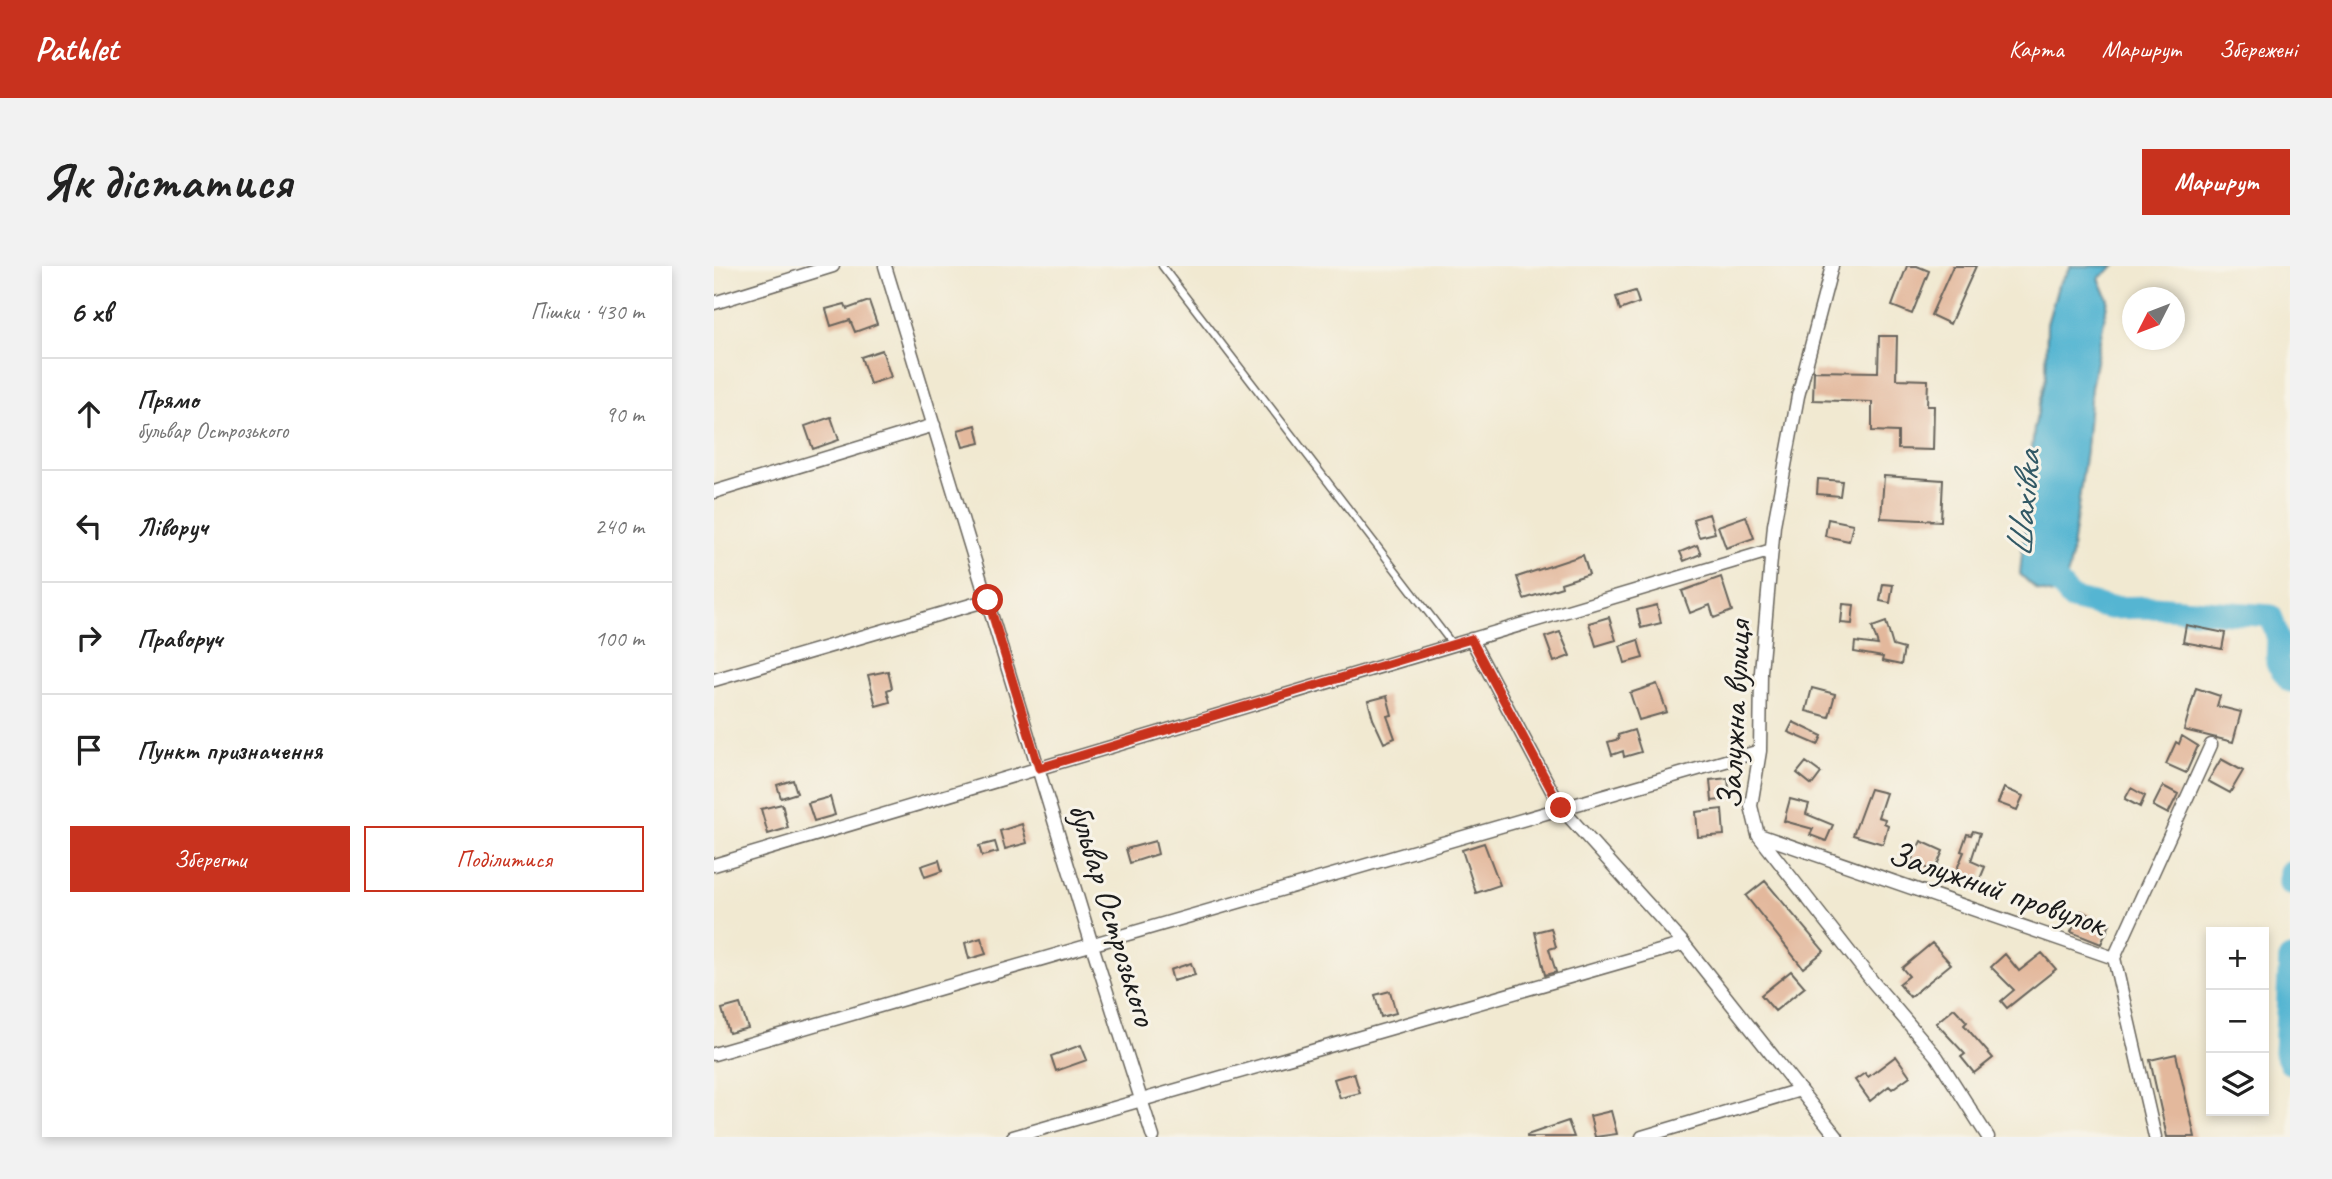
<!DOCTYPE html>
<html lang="uk">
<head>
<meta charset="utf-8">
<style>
	:root { --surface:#fff; --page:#f2f2f2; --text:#222; --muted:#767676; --line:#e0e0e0; --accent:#c8321e }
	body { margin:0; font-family:Caveat,sans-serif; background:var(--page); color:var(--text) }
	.controls { position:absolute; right:21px; bottom:21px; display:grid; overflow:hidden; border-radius:0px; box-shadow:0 4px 10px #0003 }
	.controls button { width:63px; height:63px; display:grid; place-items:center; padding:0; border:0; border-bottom:2px solid var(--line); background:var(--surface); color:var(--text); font:35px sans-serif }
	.compass { position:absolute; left:1408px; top:21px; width:63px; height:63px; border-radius:50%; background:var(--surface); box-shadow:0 4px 10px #0003; rotate:228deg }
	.stop { position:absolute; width:21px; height:21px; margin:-16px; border:5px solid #c8321e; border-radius:50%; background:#fff }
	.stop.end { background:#c8321e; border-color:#fff; box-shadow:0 2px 7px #0008 }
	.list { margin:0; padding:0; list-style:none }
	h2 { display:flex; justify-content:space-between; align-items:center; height:91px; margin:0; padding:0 28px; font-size:30px }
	h2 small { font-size:23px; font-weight:400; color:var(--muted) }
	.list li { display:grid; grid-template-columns:46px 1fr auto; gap:21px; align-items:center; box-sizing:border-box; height:112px; padding:0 28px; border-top:2px solid var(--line) }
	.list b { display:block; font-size:26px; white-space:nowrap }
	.list p { margin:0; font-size:23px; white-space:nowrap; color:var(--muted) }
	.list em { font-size:23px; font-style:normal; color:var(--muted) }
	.actions { display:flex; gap:14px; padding:21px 28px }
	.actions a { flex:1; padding:16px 0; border:2px solid var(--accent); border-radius:0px; text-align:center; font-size:24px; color:var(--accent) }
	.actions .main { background:var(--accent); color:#fff }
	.icon { flex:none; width:38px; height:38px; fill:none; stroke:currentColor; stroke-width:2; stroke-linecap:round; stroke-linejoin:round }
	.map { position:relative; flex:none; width:1576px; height:871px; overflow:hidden; border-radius:0px }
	header { display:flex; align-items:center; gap:42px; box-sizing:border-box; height:98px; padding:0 35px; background:var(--accent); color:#fff }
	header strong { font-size:33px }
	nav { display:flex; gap:38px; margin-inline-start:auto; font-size:24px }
	.intro { display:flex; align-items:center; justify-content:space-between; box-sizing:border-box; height:168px; padding:0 42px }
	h1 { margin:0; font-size:49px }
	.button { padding:18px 32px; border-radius:0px; background:var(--accent); color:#fff; font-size:24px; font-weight:700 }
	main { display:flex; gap:42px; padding:0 42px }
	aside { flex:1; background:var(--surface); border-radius:0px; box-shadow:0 4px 10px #0003 }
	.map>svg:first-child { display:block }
	.water { fill:#54b5d2; stroke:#386877; stroke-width:2 }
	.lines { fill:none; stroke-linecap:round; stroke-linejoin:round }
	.river { stroke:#54b5d2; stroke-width:23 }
	.building { fill:#e3b89c }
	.lane-casing { stroke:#67645b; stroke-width:9 }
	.street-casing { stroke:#67645b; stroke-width:15 }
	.lane { stroke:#fff; stroke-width:6 }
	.street { stroke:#fff; stroke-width:12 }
	.route { stroke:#c8321e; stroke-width:9 }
	.labels { text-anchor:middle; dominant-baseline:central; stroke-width:6; stroke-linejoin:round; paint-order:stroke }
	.street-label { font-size:35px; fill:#1c1c1c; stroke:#f7f3e8 }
	.water-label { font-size:37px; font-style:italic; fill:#325965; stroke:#f7f3e8 }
</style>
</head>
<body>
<header>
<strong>Pathlet</strong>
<nav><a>Карта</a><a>Маршрут</a><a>Збережені</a></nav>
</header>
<div class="intro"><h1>Як дістатися</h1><a class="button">Маршрут</a></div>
<main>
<aside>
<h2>6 хв<small>Пішки · 430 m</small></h2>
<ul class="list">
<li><svg class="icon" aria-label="ahead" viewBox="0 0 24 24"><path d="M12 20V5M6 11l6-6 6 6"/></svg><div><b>Прямо</b><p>бульвар Острозького</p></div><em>90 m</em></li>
<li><svg class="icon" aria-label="left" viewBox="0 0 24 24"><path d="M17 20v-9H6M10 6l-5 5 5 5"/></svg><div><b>Ліворуч</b></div><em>240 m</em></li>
<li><svg class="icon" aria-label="right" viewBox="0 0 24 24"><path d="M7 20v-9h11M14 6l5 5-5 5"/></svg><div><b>Праворуч</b></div><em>100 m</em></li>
<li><svg class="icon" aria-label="arrive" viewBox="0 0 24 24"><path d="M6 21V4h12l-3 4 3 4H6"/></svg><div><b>Пункт призначення</b></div></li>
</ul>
<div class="actions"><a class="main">Зберегти</a><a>Поділитися</a></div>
</aside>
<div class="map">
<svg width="1576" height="871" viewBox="0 0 1576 871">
	<rect width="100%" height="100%" fill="#f7f3e8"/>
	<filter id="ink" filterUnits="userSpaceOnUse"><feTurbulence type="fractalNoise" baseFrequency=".0143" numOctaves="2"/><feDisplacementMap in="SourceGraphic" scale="14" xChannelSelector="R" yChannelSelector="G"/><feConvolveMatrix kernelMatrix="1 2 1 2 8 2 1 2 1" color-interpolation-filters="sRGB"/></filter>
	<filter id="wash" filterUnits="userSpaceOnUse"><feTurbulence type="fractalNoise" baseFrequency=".00686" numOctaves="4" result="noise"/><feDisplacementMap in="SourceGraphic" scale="28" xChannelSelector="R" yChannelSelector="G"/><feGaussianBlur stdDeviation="1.57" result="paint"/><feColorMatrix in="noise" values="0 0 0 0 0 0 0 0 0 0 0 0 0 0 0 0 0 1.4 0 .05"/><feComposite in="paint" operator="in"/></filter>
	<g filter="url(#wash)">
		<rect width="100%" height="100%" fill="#f1e9d1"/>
		<path class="water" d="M1357,0H1401L1385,12L1394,33L1377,122L1372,184L1355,305L1347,323L1338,328L1323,324L1306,308L1320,163L1332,112L1333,58L1344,20Z"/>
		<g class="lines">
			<path class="river" d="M1334,298L1333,304L1358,333L1396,342L1439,341L1557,350L1564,373L1563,397L1576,415
				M1576,606V618
				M1576,692L1571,786L1576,797"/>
		</g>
		<g id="blocks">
			<path class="building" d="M1193,0H1203L1215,5L1198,48L1178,40Z
				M1239,0H1262L1236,58L1217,49Z
				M921,25L925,37L906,44L902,31Z
				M155,35L163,58L141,66L136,54L117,60L112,43L131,38L133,43Z
				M1165,70H1183L1182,113L1214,114L1213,140H1220L1219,184L1184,183V166L1158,165V136L1099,134L1100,105L1164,106Z
				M168,84L177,111L156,118L147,91Z
				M117,151L125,174L99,183L91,160Z
				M262,159L266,177L249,181L244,164Z
				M1170,210L1229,214L1227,255L1167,252Z
				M1104,213L1128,215L1126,230L1103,228Z
				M995,248L1001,267L985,271L979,253Z
				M1032,250L1040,272L1012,282L1004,260Z
				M1114,253L1139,258L1135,275L1111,270Z
				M983,279L987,288L970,295L966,286Z
				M869,289L875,308L847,317L848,321L810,333L803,311Z
				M1007,311L1018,345L1000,352L996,339L976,347L968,325Z
				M1169,318L1179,319L1176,337L1166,335Z
				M1129,338L1140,339L1138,358L1127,357Z
				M943,339L947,357L927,362L923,344Z
				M895,351L902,374L882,380L875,357Z
				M1172,356L1179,380L1190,383L1187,399L1168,395L1169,391L1140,386L1141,376L1164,379L1158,361Z
				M1472,359L1511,367L1508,383L1469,376Z
				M846,366L856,390L840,396L831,371Z
				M924,374L929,392L911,397L906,380Z
				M174,405L178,422L173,424L176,436L162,440L154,409Z
				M943,418L953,446L925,454L916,427Z
				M1098,422L1121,428L1115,451L1092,445Z
				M1482,422L1506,430L1503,440L1527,446L1519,476L1470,464Z
				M673,430L678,449L673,450L681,472L670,477L659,453L654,435Z
				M1079,456L1108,470L1104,479L1074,466Z
				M920,464L927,486L910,491L909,485L898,489L894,476L905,473L904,469Z
				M1468,470L1484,480L1472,507L1452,498L1462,476L1465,478Z
				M1507,493L1529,505L1516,527L1494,515Z
				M1092,496L1107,507L1098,519L1083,507Z
				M1014,512L1016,533L998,535L996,514Z
				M79,514L83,527L67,532L63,519Z
				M1449,520L1464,528L1454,548L1439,540Z
				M1290,522L1309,530L1303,544L1284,537Z
				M1417,522L1431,530L1426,541L1411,533Z
				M1156,523L1172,527L1164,551L1171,553L1170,557L1174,559L1169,578L1139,569Z
				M116,531L121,549L100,555L94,537Z
				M1076,533L1095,538L1092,548L1119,559L1112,575L1096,569L1099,563L1070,555Z
				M68,538L74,562L54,568L47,543Z
				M1008,543L1010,569L984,571L982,546Z
				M308,558L313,577L291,583L286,565Z
				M1259,565L1266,567L1257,595L1271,601L1263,620L1240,610L1250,586L1247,585L1253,568L1257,569Z
				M441,575L444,588L416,597L412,583Z
				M1207,575L1229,585L1220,606L1197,595Z
				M281,576L284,586L268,590L265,580Z
				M770,577L786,619L762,627L748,584Z
				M225,594L228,605L211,611L207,600Z
				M1051,615L1110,685L1089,702L1032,630Z
				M1367,645L1396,658L1387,678L1357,666Z
				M837,662L842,681L835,683L842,706L831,709L821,666Z
				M267,672L272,688L255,693L251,677Z
				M1218,677L1237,698L1196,731L1185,718L1195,710L1188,702Z
				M1328,687L1342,703L1293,742L1287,735L1300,724L1277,701L1291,688L1305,705Z
				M477,697L481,709L459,715L456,704Z
				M1077,705L1091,721L1061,745L1047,729Z
				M676,725L682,747L667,751L661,729Z
				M26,738L34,762L15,767L8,743Z
				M1240,742L1253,756L1250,759L1279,792L1260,807L1247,791L1251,788L1222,757Z
				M367,779L373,794L342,805L337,790Z
				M1462,788L1481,871H1453L1436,794Z
				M1182,790L1196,810L1178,823L1175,820L1156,835L1141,814L1151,807L1154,811Z
				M640,807L646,827L626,832L620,813Z
				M897,845L903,868L881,871L876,850Z
				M854,855L860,871H813V869Z"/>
		</g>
	</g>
	<g filter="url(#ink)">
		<use href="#blocks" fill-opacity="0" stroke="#67645b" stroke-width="2"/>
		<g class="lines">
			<defs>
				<path id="lane" d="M448,0L739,379"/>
				<path id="street" d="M171,0L378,679L439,871
					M1118,0L1084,130L1060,259L1047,406L1046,485L1037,540L1044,569L1159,716L1223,791L1274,871
					M0,37L119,0
					M0,226L220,159
					M757,373L847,542L970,678L1123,871
					M0,414L274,334
					M1045,569L1400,692L1497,479
					M0,599L1058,284
					M1400,692L1441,871
					M0,788L1046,485
					M299,871L970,678
					M928,871L1086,824"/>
			</defs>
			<use href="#lane" class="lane-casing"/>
			<use href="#street" class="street-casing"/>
			<use href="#lane" class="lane"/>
			<use href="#street" class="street"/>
		</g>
	</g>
	<g class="lines" filter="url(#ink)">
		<path class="route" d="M274,334L325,502L757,373L847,542"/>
	</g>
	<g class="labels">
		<g class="street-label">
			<text transform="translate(1020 449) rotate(-87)">Залужна вулиця</text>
			<text transform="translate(1283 622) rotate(19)">Залужний провулок</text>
			<text transform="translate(399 648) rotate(73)">бульвар Острозького</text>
		</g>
		<g class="water-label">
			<text transform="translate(1309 238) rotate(-85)">Шахівка</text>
		</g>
	</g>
</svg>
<div class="controls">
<button>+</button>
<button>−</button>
<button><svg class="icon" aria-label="layers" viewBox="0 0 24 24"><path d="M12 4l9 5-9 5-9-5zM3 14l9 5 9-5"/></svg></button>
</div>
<svg class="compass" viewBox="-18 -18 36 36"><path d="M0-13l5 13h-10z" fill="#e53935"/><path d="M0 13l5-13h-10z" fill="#767676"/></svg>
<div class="stop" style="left:274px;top:334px"></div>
<div class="stop end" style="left:847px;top:542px"></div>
</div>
</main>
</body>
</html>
